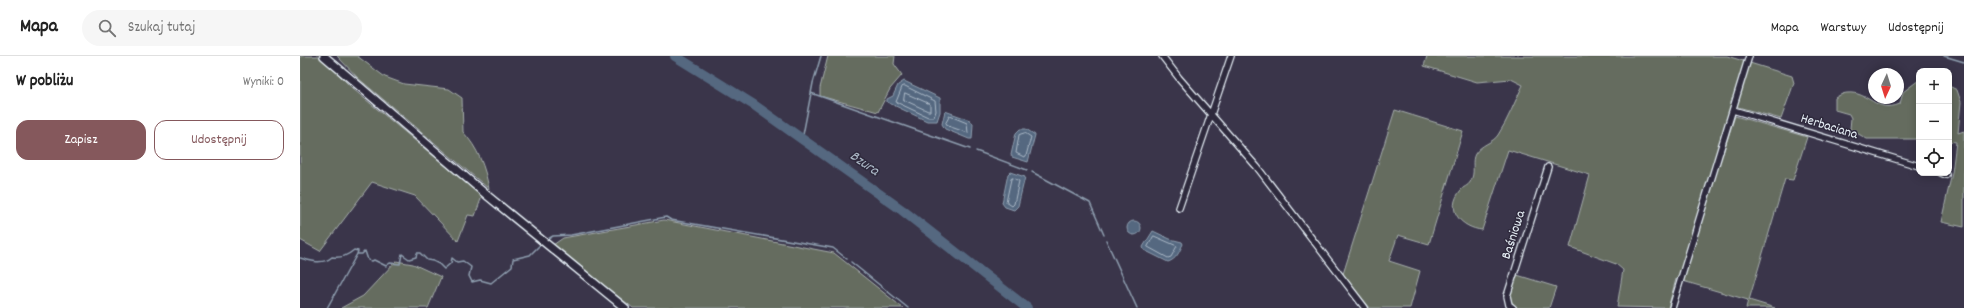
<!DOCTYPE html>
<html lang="pl">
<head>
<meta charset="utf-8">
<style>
	:root { --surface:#fff; --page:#f6f6f6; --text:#222; --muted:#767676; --line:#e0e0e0; --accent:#85585c }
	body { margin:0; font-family:Dekko,sans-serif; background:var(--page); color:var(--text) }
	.controls { position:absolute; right:12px; top:12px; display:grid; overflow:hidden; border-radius:8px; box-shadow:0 2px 10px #0003 }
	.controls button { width:36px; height:36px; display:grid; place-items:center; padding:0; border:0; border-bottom:1px solid var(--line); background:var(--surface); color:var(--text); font:20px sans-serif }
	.compass { position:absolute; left:1568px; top:12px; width:36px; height:36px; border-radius:50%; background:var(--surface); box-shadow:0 2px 10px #0003; rotate:184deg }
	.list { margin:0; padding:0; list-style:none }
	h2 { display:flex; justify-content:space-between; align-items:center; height:52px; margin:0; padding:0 16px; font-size:17px }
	h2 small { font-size:13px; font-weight:400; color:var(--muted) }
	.actions { display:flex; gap:8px; padding:12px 16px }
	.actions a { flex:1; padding:9px 0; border:1px solid var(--accent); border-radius:12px; text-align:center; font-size:14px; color:var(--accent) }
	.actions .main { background:var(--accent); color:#fff }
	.icon { flex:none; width:22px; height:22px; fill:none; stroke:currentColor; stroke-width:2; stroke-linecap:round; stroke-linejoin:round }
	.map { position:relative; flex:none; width:1664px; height:252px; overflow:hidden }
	header { display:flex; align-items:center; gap:24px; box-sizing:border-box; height:56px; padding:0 20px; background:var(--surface); border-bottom:1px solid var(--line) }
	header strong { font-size:19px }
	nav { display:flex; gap:22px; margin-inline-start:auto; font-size:14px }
	.search { width:280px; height:36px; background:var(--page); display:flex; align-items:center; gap:10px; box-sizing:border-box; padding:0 14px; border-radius:22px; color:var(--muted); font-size:15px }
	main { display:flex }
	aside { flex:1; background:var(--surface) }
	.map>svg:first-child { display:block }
	.green { fill:#656c5f; stroke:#a6aeac }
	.water { fill:#546880; stroke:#8f9fb0 }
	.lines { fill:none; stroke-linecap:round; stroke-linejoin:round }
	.shore { stroke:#adbac8; stroke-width:1 }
	.stream { stroke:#8f9fb0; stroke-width:1.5 }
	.river { stroke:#546880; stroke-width:10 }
	.minor-casing { stroke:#e8f1f8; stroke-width:8 }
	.tertiary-casing { stroke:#e8f1f8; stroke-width:10 }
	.minor { stroke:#2f2a3d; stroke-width:5.5 }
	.tertiary { stroke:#2f2a3d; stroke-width:7 }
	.labels { text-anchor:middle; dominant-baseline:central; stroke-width:3; stroke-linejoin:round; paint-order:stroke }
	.street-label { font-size:14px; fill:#e8f1f8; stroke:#2f2a3d }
	.water-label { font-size:15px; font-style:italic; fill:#adbac8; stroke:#2f2a3d }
</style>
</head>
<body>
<header>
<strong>Mapa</strong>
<div class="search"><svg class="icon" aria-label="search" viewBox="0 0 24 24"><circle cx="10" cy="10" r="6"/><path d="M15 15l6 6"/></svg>Szukaj tutaj</div>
<nav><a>Mapa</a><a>Warstwy</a><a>Udostępnij</a></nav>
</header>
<main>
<aside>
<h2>W pobliżu<small>Wyniki: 0</small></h2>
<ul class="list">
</ul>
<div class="actions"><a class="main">Zapisz</a><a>Udostępnij</a></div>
</aside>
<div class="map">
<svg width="1664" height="252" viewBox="0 0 1664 252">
	<rect width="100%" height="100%" fill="#3a354a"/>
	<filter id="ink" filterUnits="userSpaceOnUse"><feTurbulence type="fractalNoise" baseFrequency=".025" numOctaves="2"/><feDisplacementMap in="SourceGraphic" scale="8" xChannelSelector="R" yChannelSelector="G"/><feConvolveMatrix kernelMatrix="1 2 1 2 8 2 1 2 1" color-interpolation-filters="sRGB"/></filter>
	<g filter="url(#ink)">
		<path class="green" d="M0,0H20L53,33L182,140L175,160L168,159L158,185L115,140L72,126L20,195L0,184Z
			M37,0H57L85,21L104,28L149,33L162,42L163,76C178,92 185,111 189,133L58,22Z
			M528,0H595L594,8L602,19L590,33L578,56L520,40V32Z
			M1127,0H1427L1492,20L1494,27L1481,63L1431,49L1416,98L1422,100L1435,60L1507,81L1493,124L1485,123L1449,244L1475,252H1446L1448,244L1376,223L1368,252L1317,251L1323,214L1316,208L1270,191L1290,119L1208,94L1182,174C1162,172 1144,154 1161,134C1165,129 1169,131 1172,122C1175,114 1171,105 1175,98C1181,88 1193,87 1198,79C1208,64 1215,45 1223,29L1211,23L1177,26L1124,10Z
			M1619,24V83H1567L1550,73L1551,62L1549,58L1535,54V42C1538,40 1543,37 1547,37C1569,35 1576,58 1600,48L1603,36Z
			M1649,30L1657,34L1661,46L1658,77L1664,75V171L1641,166L1652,117L1656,86L1649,85Z
			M1095,54L1163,75L1129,188L1098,179L1089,205L1120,215L1110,252H1070L1043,218Z
			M364,164L534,197L603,252H333L253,189L263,182Z
			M96,205L113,208L141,221L128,252H41L63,240Z
			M1217,219L1256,231L1249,252H1217C1205,242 1212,232 1217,219Z"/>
		<path class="water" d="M604,25L640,42V56L637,65H627L587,46V43L593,40L598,29Z
			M645,55L670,64L673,68L672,83H669L645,73L642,68Z
			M720,73H726L735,79L728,106L712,101L711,99L716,77Z
			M710,116L725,121L718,150L714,154L705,151L702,147L708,118Z
			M827 172a7 7 0 1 1 14 0a7 7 0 1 1-14 0Z
			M853,175L870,183L882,186L883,188C879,196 877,203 868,206L844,194L843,191Z"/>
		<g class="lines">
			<path class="shore" d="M605,30L635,45L636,55L634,61H628L596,46L602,31Z
				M605,37L630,48V55H628L604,44Z
				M650,60L667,67L668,77L648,70L646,67Z
				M725,77L731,81L726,100L724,101L716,97L719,79Z
				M713,122L719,125L714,148L712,150L706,146L711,123Z
				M854,180L877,190L871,201L868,202L848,191Z"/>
			<path class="stream" d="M1644,0L1664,6
				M511,37L670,93
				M502,84L513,27L521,0
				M676,95L727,114
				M732,116L790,147L804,179
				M248,183L253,180L271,179L366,161L371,164L533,192L547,203
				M806,184L837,252
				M0,202C10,205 23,209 32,201C42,202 47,200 54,194L58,195L57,198H62L65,195L68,204L72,205L74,204L86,210L90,207L100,208L102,198L109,203L116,201L117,197H120L127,204L133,205L139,208L144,213L151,207L152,202L157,206L163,205L171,211L169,220L172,226L180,224L191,227L212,210L213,203L230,199L240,189
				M551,206L608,252
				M27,252L57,198"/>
			<path class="river" d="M375,0L454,49L602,154L727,252"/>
			<defs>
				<path id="minor" d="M862,0L879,22L957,111L1065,252
					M1433,54L1619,110
					M1641,117L1646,119
					M879,152L931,0
					M1213,252L1209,249L1207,240L1248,111
					M1372,252L1449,0"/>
				<path id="tertiary" d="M24,0L189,141L325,252"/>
			</defs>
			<use href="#minor" class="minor-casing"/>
			<use href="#tertiary" class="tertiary-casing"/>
			<use href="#minor" class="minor"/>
			<use href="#tertiary" class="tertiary"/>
		</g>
	</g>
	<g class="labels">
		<g class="street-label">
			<text transform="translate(1529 71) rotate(17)">Herbaciana</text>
			<text transform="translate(1214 179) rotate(-72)">Baśniowa</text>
		</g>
		<g class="water-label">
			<text transform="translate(564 108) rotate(35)">Bzura</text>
		</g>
	</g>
</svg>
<div class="controls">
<button>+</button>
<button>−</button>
<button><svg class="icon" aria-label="locate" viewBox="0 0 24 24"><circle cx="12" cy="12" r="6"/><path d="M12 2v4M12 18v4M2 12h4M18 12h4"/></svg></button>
</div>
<svg class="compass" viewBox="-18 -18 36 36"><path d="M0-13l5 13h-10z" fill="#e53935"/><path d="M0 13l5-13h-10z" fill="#767676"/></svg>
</div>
</main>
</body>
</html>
